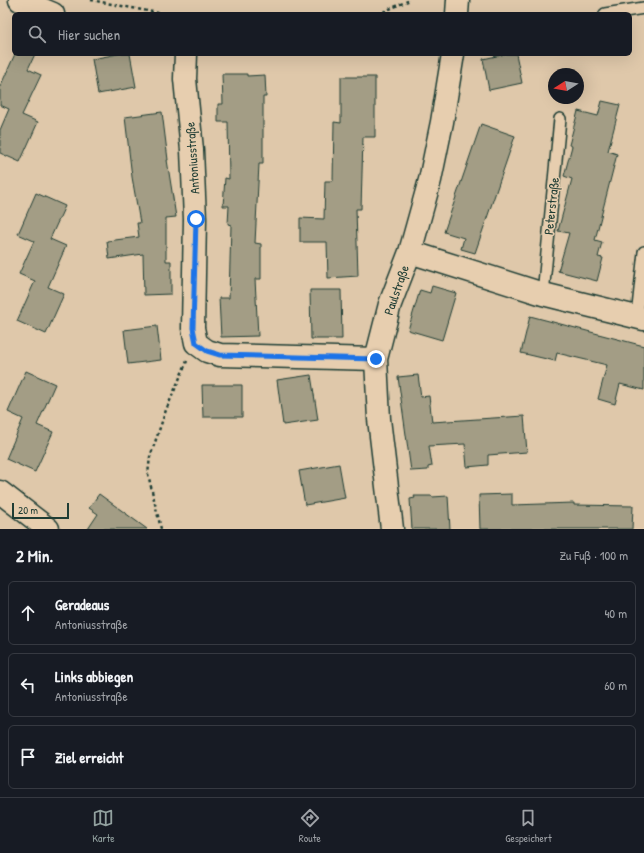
<!DOCTYPE html>
<html lang="de">
<head>
<meta charset="utf-8">
<style>
	:root { --surface:#171b24; --page:#242831; --text:#f1f3f6; --muted:#9ea1a6; --line:#363941; --accent:#92a19f }
	body { margin:0; font-family:"Patrick Hand",sans-serif; background:var(--page); color:var(--text) }
	.compass { position:absolute; left:548px; top:68px; width:36px; height:36px; border-radius:50%; background:var(--surface); box-shadow:0 4px 16px #0002; rotate:259deg }
	.scale { position:absolute; left:12px; bottom:10px; width:57px; box-sizing:border-box; padding-left:4px; border:2px solid #1f3d34; border-top:0; font-size:11px; line-height:14px; white-space:nowrap; color:#1f3d34; -webkit-text-stroke:3px #e7ceaf; paint-order:stroke }
	.stop { position:absolute; width:12px; height:12px; margin:-9px; border:3px solid #1a73e8; border-radius:50%; background:#fff }
	.stop.end { background:#1a73e8; border-color:#fff; box-shadow:0 1px 4px #0008 }
	.list { margin:0; padding:0; list-style:none }
	h2 { display:flex; justify-content:space-between; align-items:center; height:52px; margin:0; padding:0 16px; font-size:17px }
	h2 small { font-size:13px; font-weight:400; color:var(--muted) }
	.list li { display:grid; grid-template-columns:26px 1fr auto; gap:12px; align-items:center; box-sizing:border-box; height:64px; margin:0 8px 8px; padding:0 8px; border:1px solid var(--line); border-radius:6px }
	.list b { display:block; font-size:15px; white-space:nowrap }
	.list p { margin:0; font-size:13px; white-space:nowrap; color:var(--muted) }
	.list em { font-size:13px; font-style:normal; color:var(--muted) }
	.icon { flex:none; width:22px; height:22px; fill:none; stroke:currentColor; stroke-width:2; stroke-linecap:round; stroke-linejoin:round }
	.map { position:relative; flex:none; width:644px; height:529px; overflow:hidden }
	.search { position:absolute; background:var(--surface); box-shadow:0 4px 16px #0002; left:12px; right:12px; top:12px; height:44px; display:flex; align-items:center; gap:10px; box-sizing:border-box; padding:0 14px; border-radius:6px; color:var(--muted); font-size:15px }
	.sheet { height:268px; background:var(--surface) }
	nav { display:flex; justify-content:space-around; align-items:center; box-sizing:border-box; height:56px; border-top:1px solid var(--line); background:var(--surface); font-size:11px; color:var(--muted) }
	nav a { display:grid; justify-items:center; gap:2px }
	nav .on { color:var(--accent) }
	.map>svg:first-child { display:block }
	.building { fill:#a39d85; stroke:#1f3d34 }
	.lines { fill:none; stroke-linecap:round; stroke-linejoin:round }
	.lane-casing { stroke:#1f3d34; stroke-width:14 }
	.street-casing { stroke:#1f3d34; stroke-width:25 }
	.path { stroke:#1f3d34; stroke-width:2.5; stroke-dasharray:3 3; stroke-linecap:butt }
	.lane { stroke:#e7ceaf; stroke-width:11 }
	.street { stroke:#e7ceaf; stroke-width:22 }
	.route { stroke:#1a73e8; stroke-width:5 }
	.labels { text-anchor:middle; dominant-baseline:central; stroke-width:3; stroke-linejoin:round; paint-order:stroke }
	.street-label { font-size:13px; fill:#1f3d34; stroke:#e7ceaf }
</style>
</head>
<body>
<div class="map">
<svg width="644" height="529" viewBox="0 0 644 529">
	<rect width="100%" height="100%" fill="#dfc8aa"/>
	<filter id="ink" filterUnits="userSpaceOnUse"><feTurbulence type="fractalNoise" baseFrequency=".025" numOctaves="2"/><feDisplacementMap in="SourceGraphic" scale="8" xChannelSelector="R" yChannelSelector="G"/><feConvolveMatrix kernelMatrix="1 2 1 2 8 2 1 2 1" color-interpolation-filters="sRGB"/></filter>
	<g filter="url(#ink)">
		<path class="building" d="M15,54H35L28,69L41,75L22,115L38,122L20,162L0,153V130L9,109L0,105V87Z
			M118,54H130L136,87L98,94L92,59Z
			M506,54H516L522,83L489,90L483,59Z
			M222,74H247V76L265,75L266,97H263V164H259L255,243L261,244V279H255L258,336L221,337L219,298H229L231,225L228,224L229,206H223L225,178L229,179L228,122H218V104H223Z
			M341,77H375V137H363L361,209H356L358,276L328,278L327,242H300V218L324,219L325,181H333L334,122L341,123Z
			M602,101L620,105L608,151L617,154L595,240L602,242L598,257L603,258L597,281L558,271L569,233L558,231L572,179L564,176L572,146L569,145L578,111L598,116Z
			M162,112L168,160H167L176,217L166,218V261H171V294L144,295L143,254L109,259L107,241L139,237L137,223H140L132,177L125,117Z
			M481,124L515,136L475,253L461,249L464,238L444,232Z
			M36,193L65,206L50,239L66,246L48,287L64,294L46,334L17,321L35,281L19,274L34,241L18,234Z
			M432,286L456,293L442,340L408,330L420,290L430,293Z
			M310,290H341L342,339H311Z
			M530,316L644,346V390L620,384L615,404L598,399L607,365L557,353L555,361L521,353Z
			M157,326L161,360L128,364L124,330Z
			M26,371L55,384L37,425L53,432L35,472L6,459L23,419L8,412Z
			M311,375L318,420L283,425L277,380Z
			M418,375L421,397L429,396L432,422L524,416L527,452L488,455V465L467,467L465,444L429,446L432,466L428,467V470L411,471L398,377Z
			M202,385H242V417H203Z
			M339,464L345,498L305,505L299,471Z
			M99,494L147,529H88L98,514L89,508Z
			M512,494V505L574,503V505L633,506L632,529H480L479,495Z
			M414,496H432V497L448,496L450,529H412L410,499L415,498Z"/>
		<g class="lines">
			<defs>
				<path id="lane" d="M605,14L644,8
					M543,294L560,119
					M637,317L644,252"/>
				<path id="street" d="M20,0L53,14
					M457,14L458,0
					M186,54L185,79L192,150L195,219L193,328L196,343L207,351L220,355L376,359
					M410,252L543,294L644,319
					M0,492L48,529
					M392,529L379,419L376,359L390,304L410,252L430,180L442,122L453,54"/>
			</defs>
			<use href="#lane" class="lane-casing"/>
			<use href="#street" class="street-casing"/>
			<path class="path" d="M91,0L163,14
				M378,14L410,0
				M161,529L148,474L150,457L166,410L187,361"/>
			<use href="#lane" class="lane"/>
			<use href="#street" class="street"/>
		</g>
	</g>
	<g class="lines" filter="url(#ink)">
		<path class="route" d="M196,219L193,328L196,343L207,351L220,355L376,359"/>
	</g>
	<g class="labels">
		<g class="street-label">
			<text transform="translate(192 158) rotate(-94)">Antoniusstraße</text>
			<text transform="translate(551 206) rotate(-84)">Peterstraße</text>
			<text transform="translate(396 290) rotate(-71)">Paulstraße</text>
		</g>
	</g>
</svg>
<svg class="compass" viewBox="-18 -18 36 36"><path d="M0-13l5 13h-10z" fill="#e53935"/><path d="M0 13l5-13h-10z" fill="#9ea1a6"/></svg>
<div class="scale">20 m</div>
<div class="stop" style="left:196px;top:219px"></div>
<div class="stop end" style="left:376px;top:359px"></div>
<div class="search"><svg class="icon" aria-label="search" viewBox="0 0 24 24"><circle cx="10" cy="10" r="6"/><path d="M15 15l6 6"/></svg>Hier suchen</div>
</div>
<section class="sheet">
<h2>2 Min.<small>Zu Fuß · 100 m</small></h2>
<ul class="list">
<li><svg class="icon" aria-label="ahead" viewBox="0 0 24 24"><path d="M12 20V5M6 11l6-6 6 6"/></svg><div><b>Geradeaus</b><p>Antoniusstraße</p></div><em>40 m</em></li>
<li><svg class="icon" aria-label="left" viewBox="0 0 24 24"><path d="M17 20v-9H6M10 6l-5 5 5 5"/></svg><div><b>Links abbiegen</b><p>Antoniusstraße</p></div><em>60 m</em></li>
<li><svg class="icon" aria-label="arrive" viewBox="0 0 24 24"><path d="M6 21V4h12l-3 4 3 4H6"/></svg><div><b>Ziel erreicht</b></div></li>
</ul>
</section>
<nav>
<a class="on"><svg class="icon" aria-label="map" viewBox="0 0 24 24"><path d="M3 6l6-2 6 2 6-2v14l-6 2-6-2-6 2zM9 4v14M15 6v14"/></svg>Karte</a>
<a><svg class="icon" aria-label="directions" viewBox="0 0 24 24"><path d="M12 3l9 9-9 9-9-9zM9 14v-3h6M13 9l2 2-2 2"/></svg>Route</a>
<a><svg class="icon" aria-label="saved" viewBox="0 0 24 24"><path d="M7 4h10v16l-5-4-5 4z"/></svg>Gespeichert</a>
</nav>
</body>
</html>
